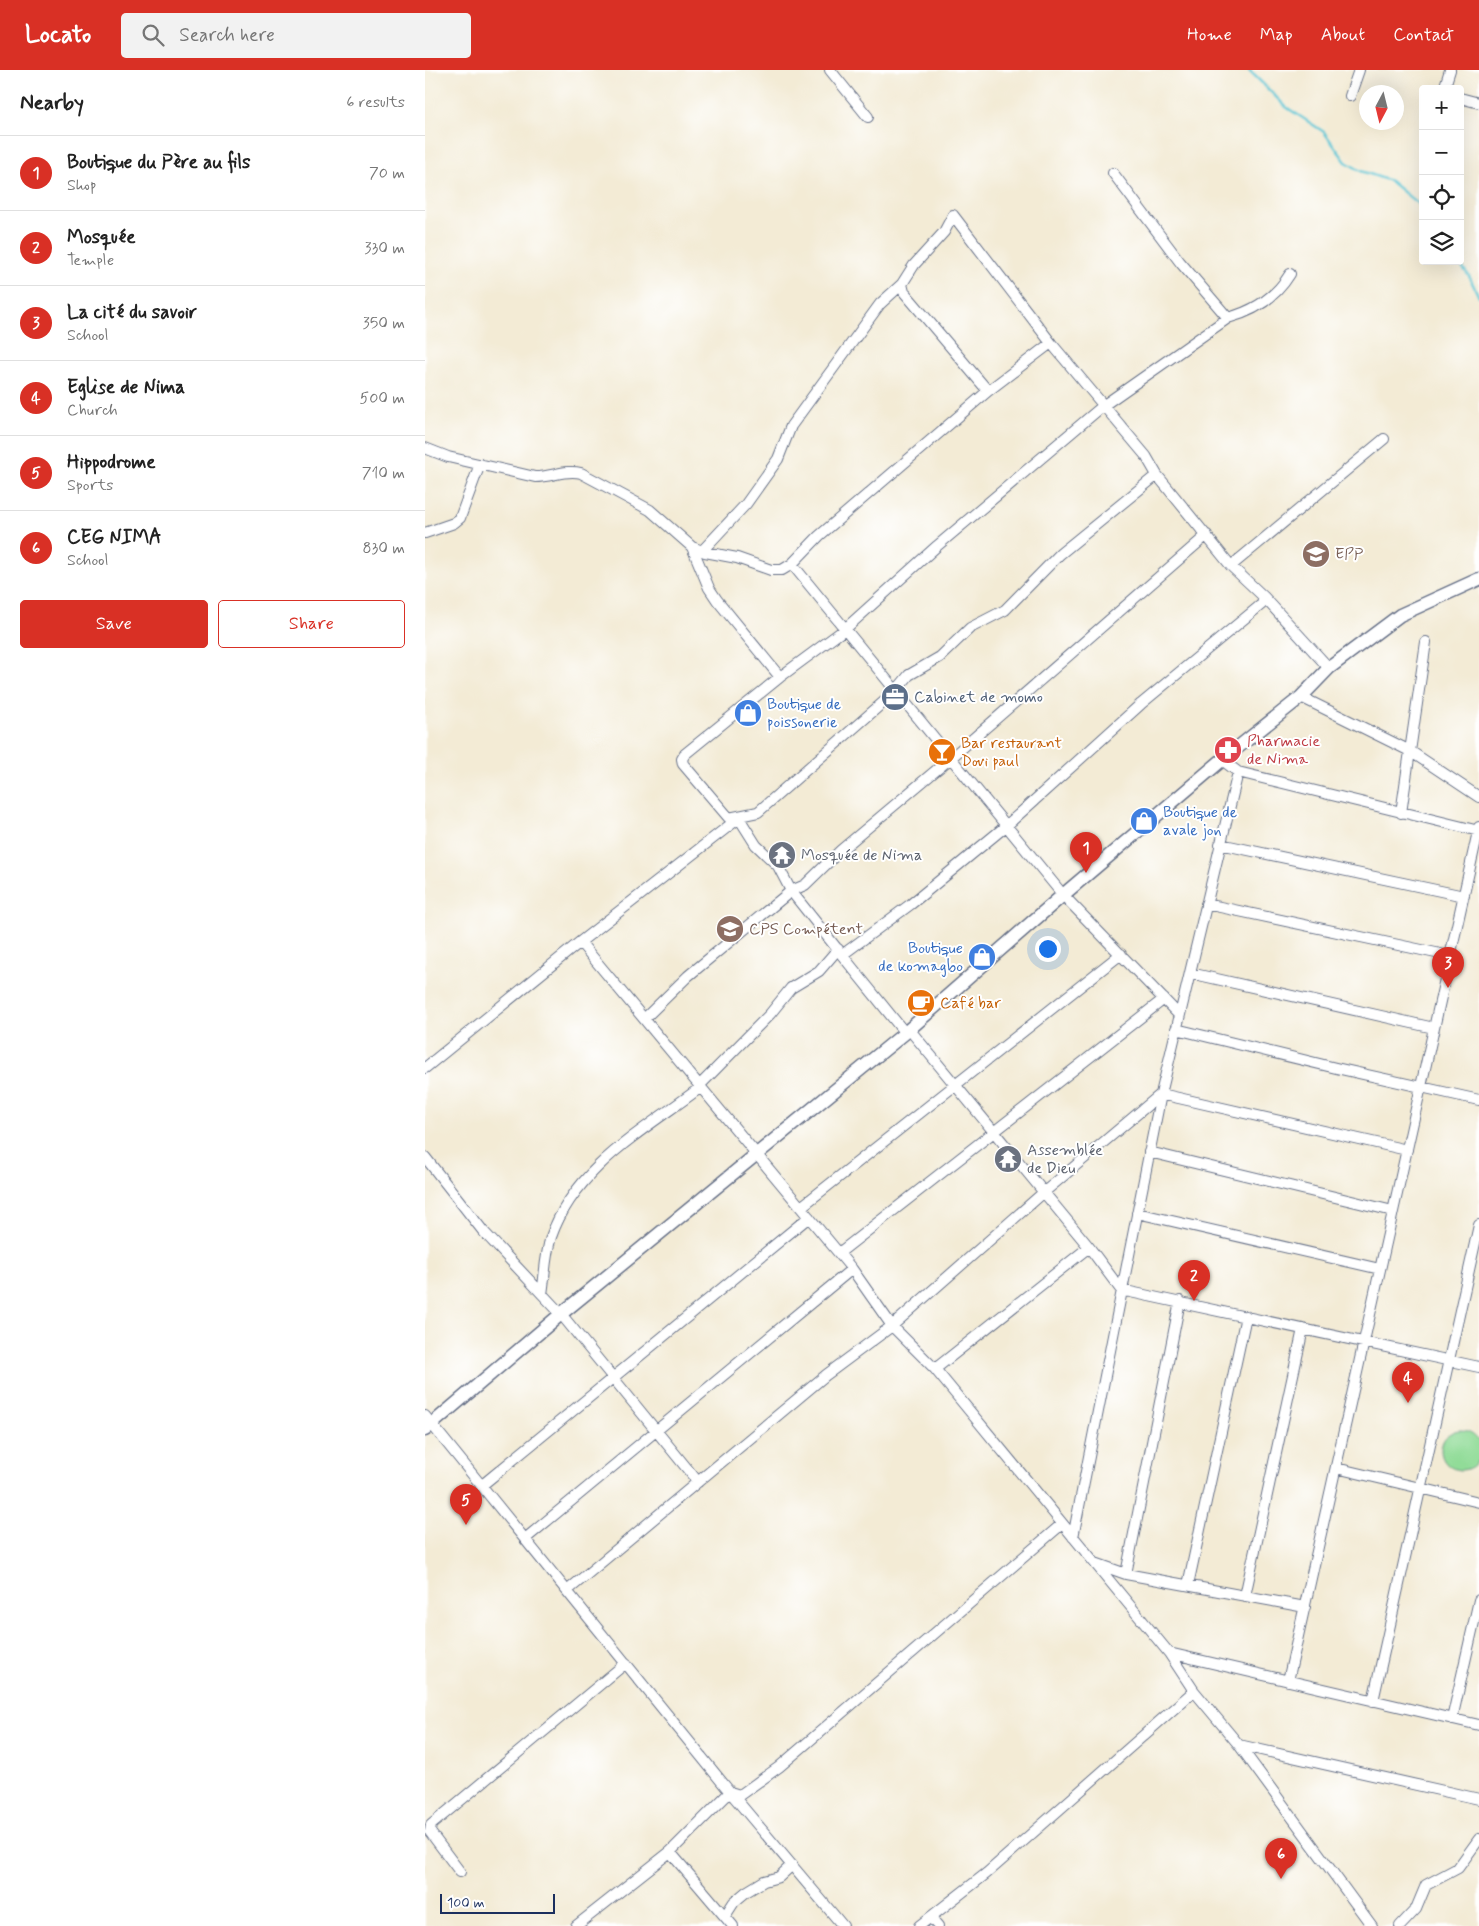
<!DOCTYPE html>
<html lang="en">
<head>
<meta charset="utf-8">
<style>
	:root { --surface:#fff; --page:#f2f2f2; --text:#222; --muted:#767676; --line:#e0e0e0; --accent:#d93025 }
	body { margin:0; font-family:Mynerve,sans-serif; background:var(--page); color:var(--text) }
	.controls { position:absolute; right:15px; top:15px; display:grid; overflow:hidden; border-radius:5px; box-shadow:0 5px 20px #0002 }
	.controls button { width:45px; height:45px; display:grid; place-items:center; padding:0; border:0; border-bottom:1px solid var(--line); background:var(--surface); color:var(--text); font:25px sans-serif }
	.compass { position:absolute; left:934px; top:15px; width:45px; height:45px; border-radius:50%; background:var(--surface); box-shadow:0 5px 20px #0002; rotate:187deg }
	.scale { position:absolute; left:15px; bottom:12px; width:115px; box-sizing:border-box; padding-left:5px; border:2px solid #1b2f5e; border-top:0; font-size:14px; line-height:18px; white-space:nowrap; color:#1b2f5e; -webkit-text-stroke:4px #fff; paint-order:stroke }
	.you { position:absolute; left:622px; top:878px; width:18px; height:18px; margin:-12px; border:4px solid #fff; border-radius:50%; background:#1a73e8; box-shadow:0 0 0 8px #1a73e833 }
	.badge { display:grid; place-items:center; width:32px; height:32px; border-radius:50%; background:var(--accent); color:#fff; font-size:16px; font-weight:700 }
	.pin { position:absolute; translate:-50% -41px; filter:drop-shadow(0 1px 2px #0008) }
	.pin::after { content:''; position:absolute; top:26px; width:18px; height:15px; background:inherit; clip-path:polygon(0 0,100% 0,50% 100%) }
	.list { margin:0; padding:0; list-style:none }
	h2 { display:flex; justify-content:space-between; align-items:center; height:65px; margin:0; padding:0 20px; font-size:21px }
	h2 small { font-size:16px; font-weight:400; color:var(--muted) }
	.list li { display:grid; grid-template-columns:32px 1fr auto; gap:15px; align-items:center; box-sizing:border-box; height:75px; padding:0 20px; border-top:1px solid var(--line) }
	.list b { display:block; font-size:19px; white-space:nowrap }
	.list p { margin:0; font-size:16px; white-space:nowrap; color:var(--muted) }
	.list em { font-size:16px; font-style:normal; color:var(--muted) }
	.actions { display:flex; gap:10px; padding:15px 20px }
	.actions a { flex:1; padding:11px 0; border:1px solid var(--accent); border-radius:5px; text-align:center; font-size:18px; color:var(--accent) }
	.actions .main { background:var(--accent); color:#fff }
	.icon { flex:none; width:28px; height:28px; fill:none; stroke:currentColor; stroke-width:2; stroke-linecap:round; stroke-linejoin:round }
	.map { position:relative; flex:none; width:1054px; height:1856px; overflow:hidden }
	header { display:flex; align-items:center; gap:30px; box-sizing:border-box; height:70px; padding:0 25px; background:var(--accent); color:#fff }
	header strong { font-size:24px }
	nav { display:flex; gap:28px; margin-inline-start:auto; font-size:18px }
	.search { width:350px; height:45px; background:var(--page); display:flex; align-items:center; gap:12px; box-sizing:border-box; padding:0 18px; border-radius:5px; color:var(--muted); font-size:19px }
	main { display:flex }
	aside { flex:1; background:var(--surface) }
	.map>svg:first-child { display:block }
	.green { fill:#91dc98; stroke:#56867b }
	.lines { fill:none; stroke-linecap:round; stroke-linejoin:round }
	.stream { stroke:#5bc6d5; stroke-width:2.5 }
	.minor-casing { stroke:#677188; stroke-width:12 }
	.major-casing { stroke:#677188; stroke-width:15 }
	.minor { stroke:#fff; stroke-width:10 }
	.major { stroke:#fff; stroke-width:12 }
	.labels { text-anchor:middle; dominant-baseline:central; stroke-width:4; stroke-linejoin:round; paint-order:stroke }
	.education-label { font-size:16px; fill:#785e54; stroke:#fff; text-anchor:start }
	.service-label { font-size:16px; fill:#4e5e75; stroke:#fff; text-anchor:start }
	.shop-label { font-size:16px; fill:#366cbe; stroke:#fff; text-anchor:start }
	.health-label { font-size:16px; fill:#be3a42; stroke:#fff; text-anchor:start }
	.food-label { font-size:16px; fill:#c56008; stroke:#fff; text-anchor:start }
	.worship-label { font-size:16px; fill:#5b616d; stroke:#fff; text-anchor:start }
</style>
</head>
<body>
<header>
<strong>Locato</strong>
<div class="search"><svg class="icon" aria-label="search" viewBox="0 0 24 24"><circle cx="10" cy="10" r="6"/><path d="M15 15l6 6"/></svg>Search here</div>
<nav><a>Home</a><a>Map</a><a>About</a><a>Contact</a></nav>
</header>
<main>
<aside>
<h2>Nearby<small>6 results</small></h2>
<ul class="list">
<li><span class="badge">1</span><div><b>Boutique du Père au fils</b><p>Shop</p></div><em>70 m</em></li>
<li><span class="badge">2</span><div><b>Mosquée</b><p>Temple</p></div><em>330 m</em></li>
<li><span class="badge">3</span><div><b>La cité du savoir</b><p>School</p></div><em>350 m</em></li>
<li><span class="badge">4</span><div><b>Eglise de Nima</b><p>Church</p></div><em>500 m</em></li>
<li><span class="badge">5</span><div><b>Hippodrome</b><p>Sports</p></div><em>710 m</em></li>
<li><span class="badge">6</span><div><b>CEG NIMA</b><p>School</p></div><em>830 m</em></li>
</ul>
<div class="actions"><a class="main">Save</a><a>Share</a></div>
</aside>
<div class="map">
<svg width="1054" height="1856" viewBox="0 0 1054 1856">
	<rect width="100%" height="100%" fill="#fff"/>
	<filter id="ink" filterUnits="userSpaceOnUse"><feTurbulence type="fractalNoise" baseFrequency=".02" numOctaves="2"/><feDisplacementMap in="SourceGraphic" scale="10" xChannelSelector="R" yChannelSelector="G"/><feConvolveMatrix kernelMatrix="1 2 1 2 8 2 1 2 1" color-interpolation-filters="sRGB"/></filter>
	<filter id="wash" filterUnits="userSpaceOnUse"><feTurbulence type="fractalNoise" baseFrequency=".0096" numOctaves="4" result="noise"/><feDisplacementMap in="SourceGraphic" scale="20" xChannelSelector="R" yChannelSelector="G"/><feGaussianBlur stdDeviation="1.12" result="paint"/><feColorMatrix in="noise" values="0 0 0 0 0 0 0 0 0 0 0 0 0 0 0 0 0 1.4 0 .05"/><feComposite in="paint" operator="in"/></filter>
	<g filter="url(#wash)">
		<rect width="100%" height="100%" fill="#f3ebd5"/>
		<path class="green" d="M1016 1380a20 20 0 1 1 40 0a20 20 0 1 1-40 0Z"/>
		<g class="lines">
			<path class="stream" d="M824,0L861,37L899,62L921,92L936,101L965,111L998,138
				M1035,174V177
				M1033,191L1044,206L1054,227"/>
		</g>
	</g>
	<g filter="url(#ink)">
		<g class="lines">
			<defs>
				<path id="minor" d="M405,0L443,47
					M1019,19L1025,0
					M925,26L934,0
					M1035,28L1054,33
					M688,103L755,192L803,248
					M477,214L479,222L563,321
					M0,378L23,387L110,407C127,407 140,399 156,403L225,440L267,477L280,482L312,488L346,500H357L367,494L394,466L563,321L626,273
					M732,405L635,484L580,540L545,558L515,587L484,605L470,622L333,742L304,748L258,694L257,689L260,684L355,607L420,559L512,476L679,335L803,248C829,241 851,227 865,204
					M0,463L29,453L35,448L55,394
					M267,477L284,518L292,530L355,607
					M277,481L321,434L353,389L366,356L455,234L477,214L489,195L519,162L528,145L626,273L721,386L732,405L806,496L839,527L904,598
					M367,494L638,825L754,945
					M806,496L959,369
					M876,627L985,681L1054,727
					M797,690L813,702L1054,761
					M976,743L1001,572
					M795,774L1039,826
					M781,834L1025,886
					M155,872L427,1199L467,1256L510,1299L744,1583L769,1621L814,1675L947,1856
					M765,903L1009,958
					M219,949L263,906L366,821L417,885
					M484,959L664,1177L696,1220L1054,1297
					M751,959L911,998L1054,1030
					M480,963L417,885L486,834L581,756L716,634L837,534L839,527
					M0,998L155,872L314,748L331,775L353,796L366,821L380,815L416,780L527,687L782,465
					M275,1015L345,944L366,918L394,901L413,879
					M724,1082L968,1141
					M0,1087L58,1161L136,1244L273,1412
					M376,1137L696,884
					M712,1143L955,1199
					M414,1183L739,929
					M117,1224C120,1205 120,1185 126,1167C150,1097 221,1059 276,1017
					M510,1299L664,1177
					M0,1346L305,1722L418,1856
					M911,1398L1054,1432
					M56,1416L384,1147
					M648,1467L736,1024L813,702
					M100,1469L427,1199
					M670,1493L701,1504L880,1537
					M701,1504L755,1231
					M763,1515L821,1246
					M142,1521L401,1305L467,1256L618,1123L736,1024L982,1080
					M820,1526L878,1259
					M744,1583L1054,1655
					M863,1611L1054,757
					M948,1631L1054,1155
					M1027,1649L1054,1530
					M814,1675L1054,1729
					M245,1782L308,1856
					M35,1802L5,1762L6,1755L201,1593
					M300,1846L309,1832L321,1822L339,1811L354,1807L367,1795
					M506,1848L513,1856
					M151,1856L245,1782L305,1722L315,1725L354,1697L637,1454
					M494,1856L562,1803L769,1621
					M975,1856L991,1839L1001,1815L1033,1798L1054,1769"/>
				<path id="major" d="M0,1360L136,1244L480,963L638,825L797,690L876,627L904,598L975,545L1054,509"/>
			</defs>
			<use href="#minor" class="minor-casing"/>
			<use href="#major" class="major-casing"/>
			<use href="#minor" class="minor"/>
			<use href="#major" class="major"/>
		</g>
	</g>
	<defs>
		<symbol id="school-disc" viewBox="-11 -11 22 22"><circle r="9.5" fill="#8d6e63" stroke="#fff"/><path d="M0-5L7-2L0 1L-7-2ZM-4 1L0 2.5L4 1V4Q0 6-4 4Z" fill="#fff"/></symbol>
		<symbol id="office-disc" viewBox="-11 -11 22 22"><circle r="9.5" fill="#5c6f8a" stroke="#fff"/><path d="M-6-3h4V-5.5h4V-3h4V5H-6ZM-1-4.5V-3h2v-1.5ZM-6 0V1H6V0Z" fill="#fff"/></symbol>
		<symbol id="shop-disc" viewBox="-11 -11 22 22"><circle r="9.5" fill="#3f7fe0" stroke="#fff"/><path d="M-5-2.5h2.3a2.7 3.5 0 0 1 5.4 0H5L5.5 6h-11ZM-1.5-2.5h3a1.5 2.3 0 0 0-3 0Z" fill="#fff"/></symbol>
		<symbol id="pharmacy-disc" viewBox="-11 -11 22 22"><circle r="9.5" fill="#e0444e" stroke="#fff"/><path d="M-2-6h4v4h4v4h-4v4h-4v-4h-4v-4h4Z" fill="#fff"/></symbol>
		<symbol id="bar-disc" viewBox="-11 -11 22 22"><circle r="9.5" fill="#e8710a" stroke="#fff"/><path d="M-6-5H6L.8 .8V4.5H3.5V6h-7V4.5H-.8V.8Z" fill="#fff"/></symbol>
		<symbol id="temple-disc" viewBox="-11 -11 22 22"><circle r="9.5" fill="#6b7280" stroke="#fff"/><path d="M0-6L5-2H3V0L6.5 2.5H4V6H1.5V3h-3V6H-4V2.5H-6.5L-3 0V-2H-5Z" fill="#fff"/></symbol>
		<symbol id="cafe-disc" viewBox="-11 -11 22 22"><circle r="9.5" fill="#e8710a" stroke="#fff"/><path d="M-5.5-4.5H6V0H3Q3 3.5 0 3.5H-2.5Q-5.5 3.5-5.5 0ZM3-3.2v2h1.7v-2ZM-6 4.5H4V6H-6Z" fill="#fff"/></symbol>
	</defs>
	<g fill-rule="evenodd">
		<use href="#school-disc" x="875" y="468" width="32" height="32"/>
		<use href="#office-disc" x="454" y="611" width="32" height="32"/>
		<use href="#shop-disc" x="307" y="627" width="32" height="32"/>
		<use href="#pharmacy-disc" x="787" y="664" width="32" height="32"/>
		<use href="#bar-disc" x="501" y="666" width="32" height="32"/>
		<use href="#shop-disc" x="703" y="735" width="32" height="32"/>
		<use href="#temple-disc" x="341" y="769" width="32" height="32"/>
		<use href="#school-disc" x="289" y="843" width="32" height="32"/>
		<use href="#shop-disc" x="541" y="871" width="32" height="32"/>
		<use href="#cafe-disc" x="480" y="917" width="32" height="32"/>
		<use href="#temple-disc" x="567" y="1073" width="32" height="32"/>
	</g>
	<g class="labels">
		<g class="education-label">
			<text x="910" y="484">EPP</text>
			<text x="324" y="859">CPS Compétent</text>
		</g>
		<g class="service-label">
			<text x="489" y="627">Cabinet de momo</text>
		</g>
		<g class="shop-label">
			<text x="342" y="634">Boutique de<tspan x="342" dy="18">poissonerie</tspan></text>
			<text x="738" y="742">Boutique de<tspan x="738" dy="18">avale jon</tspan></text>
			<text x="538" y="878" text-anchor="end">Boutique<tspan x="538" dy="18">de komagbo</tspan></text>
		</g>
		<g class="health-label">
			<text x="822" y="671">Pharmacie<tspan x="822" dy="18">de Nima</tspan></text>
		</g>
		<g class="food-label">
			<text x="536" y="673">Bar restaurant<tspan x="536" dy="18">Dovi paul</tspan></text>
			<text x="515" y="933">Café bar</text>
		</g>
		<g class="worship-label">
			<text x="376" y="785">Mosquée de Nima</text>
			<text x="602" y="1080">Assemblée<tspan x="602" dy="18">de Dieu</tspan></text>
		</g>
	</g>
</svg>
<div class="controls">
<button>+</button>
<button>−</button>
<button><svg class="icon" aria-label="locate" viewBox="0 0 24 24"><circle cx="12" cy="12" r="6"/><path d="M12 2v4M12 18v4M2 12h4M18 12h4"/></svg></button>
<button><svg class="icon" aria-label="layers" viewBox="0 0 24 24"><path d="M12 4l9 5-9 5-9-5zM3 14l9 5 9-5"/></svg></button>
</div>
<svg class="compass" viewBox="-18 -18 36 36"><path d="M0-13l5 13h-10z" fill="#e53935"/><path d="M0 13l5-13h-10z" fill="#767676"/></svg>
<div class="scale">100 m</div>
<div class="you"></div>
<div class="pin badge" style="left:661px;top:803px">1</div>
<div class="pin badge" style="left:769px;top:1231px">2</div>
<div class="pin badge" style="left:1023px;top:918px">3</div>
<div class="pin badge" style="left:983px;top:1333px">4</div>
<div class="pin badge" style="left:41px;top:1455px">5</div>
<div class="pin badge" style="left:856px;top:1809px">6</div>
</div>
</main>
</body>
</html>
